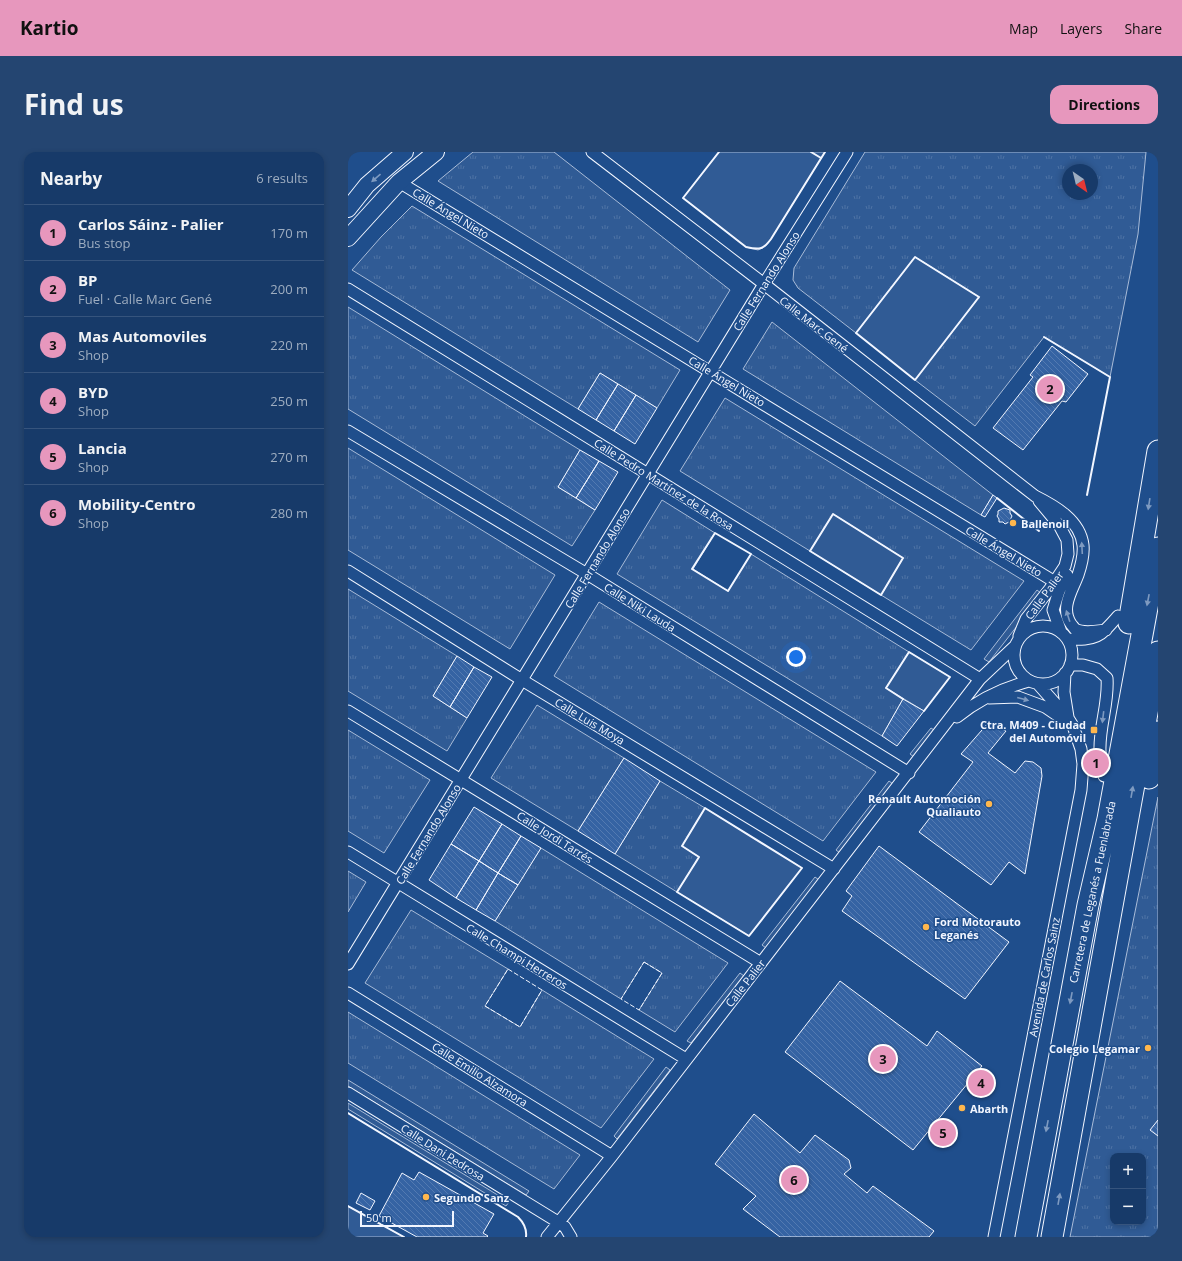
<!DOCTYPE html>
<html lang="en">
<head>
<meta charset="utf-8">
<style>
	:root { --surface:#173a69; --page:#244571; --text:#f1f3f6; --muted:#9eadc0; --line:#36547d; --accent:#e797bd }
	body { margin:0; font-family:"Open Sans",sans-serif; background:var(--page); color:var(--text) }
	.controls { position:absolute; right:12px; bottom:12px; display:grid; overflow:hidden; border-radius:8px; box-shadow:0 2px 6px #0003 }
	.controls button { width:36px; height:36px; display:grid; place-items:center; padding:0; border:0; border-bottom:1px solid var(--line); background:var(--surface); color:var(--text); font:20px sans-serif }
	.compass { position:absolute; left:714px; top:12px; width:36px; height:36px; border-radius:50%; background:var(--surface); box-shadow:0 2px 6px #0003; rotate:145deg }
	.scale { position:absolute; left:12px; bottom:10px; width:94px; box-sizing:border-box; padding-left:4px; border:2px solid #f2f6ff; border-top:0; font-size:11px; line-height:14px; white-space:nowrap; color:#f2f6ff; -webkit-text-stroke:3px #1f4e8c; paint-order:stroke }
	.you { position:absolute; left:448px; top:505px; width:14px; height:14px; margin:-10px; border:3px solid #fff; border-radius:50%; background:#1a73e8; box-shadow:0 0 0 6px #1a73e833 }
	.badge { display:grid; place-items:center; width:26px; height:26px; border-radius:50%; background:var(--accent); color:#111; font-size:13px; font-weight:700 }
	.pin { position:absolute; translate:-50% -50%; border:2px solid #fff; box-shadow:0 1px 4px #0006 }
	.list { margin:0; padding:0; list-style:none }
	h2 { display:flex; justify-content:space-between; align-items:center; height:52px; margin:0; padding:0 16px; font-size:17px }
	h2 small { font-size:13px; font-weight:400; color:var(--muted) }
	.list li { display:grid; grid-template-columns:26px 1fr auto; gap:12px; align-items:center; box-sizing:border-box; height:56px; padding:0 16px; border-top:1px solid var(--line) }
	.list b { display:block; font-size:15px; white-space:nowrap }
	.list p { margin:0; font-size:13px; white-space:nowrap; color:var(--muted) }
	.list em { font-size:13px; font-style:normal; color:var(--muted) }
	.map { position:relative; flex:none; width:810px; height:1085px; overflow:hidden; border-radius:12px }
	header { display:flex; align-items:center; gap:24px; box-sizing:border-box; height:56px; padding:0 20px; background:var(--accent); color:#111 }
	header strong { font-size:19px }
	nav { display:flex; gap:22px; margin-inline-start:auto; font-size:14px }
	.intro { display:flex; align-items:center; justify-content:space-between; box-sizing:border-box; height:96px; padding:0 24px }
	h1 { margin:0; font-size:28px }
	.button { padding:10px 18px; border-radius:12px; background:var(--accent); color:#111; font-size:14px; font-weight:700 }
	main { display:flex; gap:24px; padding:0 24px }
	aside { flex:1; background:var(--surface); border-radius:12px; box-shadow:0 2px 6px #0003 }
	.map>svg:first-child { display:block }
	.grass { fill:url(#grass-tufts); stroke:#a8bbd7; fill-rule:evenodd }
	.built { fill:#305b95; stroke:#a8bbd7 }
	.building { fill:url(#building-back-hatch); stroke:#f2f6ff }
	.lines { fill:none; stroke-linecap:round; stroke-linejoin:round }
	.street-casing { stroke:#f2f6ff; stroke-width:13 }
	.secondary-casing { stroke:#f2f6ff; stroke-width:18 }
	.highway-casing { stroke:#f2f6ff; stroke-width:23 }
	.street { stroke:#1f4e8c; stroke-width:11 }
	.secondary { stroke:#1f4e8c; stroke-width:16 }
	.highway { stroke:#1f4e8c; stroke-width:21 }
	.fence { stroke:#f2f6ff; stroke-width:1; stroke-dasharray:5 2; stroke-linecap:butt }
	.wall { stroke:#f2f6ff; stroke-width:2 }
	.oneway { fill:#7e9ac0 }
	.poi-dot { fill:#ffb74d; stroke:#1f4e8c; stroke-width:1.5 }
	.labels { text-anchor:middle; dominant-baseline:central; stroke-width:3; stroke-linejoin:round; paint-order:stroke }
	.street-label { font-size:11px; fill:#f2f6ff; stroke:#1f4e8c }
	.poi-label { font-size:11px; font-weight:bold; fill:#f2f6ff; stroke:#1f4e8c; text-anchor:start }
</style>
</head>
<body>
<header>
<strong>Kartio</strong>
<nav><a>Map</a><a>Layers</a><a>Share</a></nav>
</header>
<div class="intro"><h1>Find us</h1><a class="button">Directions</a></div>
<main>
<aside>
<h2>Nearby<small>6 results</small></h2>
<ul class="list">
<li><span class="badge">1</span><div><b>Carlos Sáinz - Palier</b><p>Bus stop</p></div><em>170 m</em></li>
<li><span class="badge">2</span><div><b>BP</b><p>Fuel · Calle Marc Gené</p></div><em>200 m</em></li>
<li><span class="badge">3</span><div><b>Mas Automoviles</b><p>Shop</p></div><em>220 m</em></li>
<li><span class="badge">4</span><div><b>BYD</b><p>Shop</p></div><em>250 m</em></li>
<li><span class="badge">5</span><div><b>Lancia</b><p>Shop</p></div><em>270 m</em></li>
<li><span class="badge">6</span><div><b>Mobility-Centro</b><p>Shop</p></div><em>280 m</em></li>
</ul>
</aside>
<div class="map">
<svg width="810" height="1085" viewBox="0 0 810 1085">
	<defs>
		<pattern id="grass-tufts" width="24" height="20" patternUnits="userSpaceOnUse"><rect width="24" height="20" fill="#305b95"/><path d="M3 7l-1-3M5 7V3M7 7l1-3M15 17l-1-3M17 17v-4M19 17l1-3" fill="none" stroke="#4e73a5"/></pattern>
		<pattern id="building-back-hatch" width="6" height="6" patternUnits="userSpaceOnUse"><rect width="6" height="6" fill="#3563a3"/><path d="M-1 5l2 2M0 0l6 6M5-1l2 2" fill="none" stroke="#537ab1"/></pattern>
	</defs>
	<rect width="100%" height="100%" fill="#1f4e8c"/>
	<path class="grass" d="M125,0H206L382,138L350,190L90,29Z
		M517,0H798L790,82L762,225L696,185L627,274L567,228L631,145L567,105L508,181L450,136L445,128L446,116ZM720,18H744V42H720Z
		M64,54L332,218L309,256L252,221L230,257L4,118L33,85Z
		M0,155L232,298L210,335L247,358L224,394L0,257Z
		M424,170L645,343L633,363L395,217Z
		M377,246L676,429L623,498L533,443L555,406L485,362L462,399L332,319Z
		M0,296L207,423L162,497L0,398Z
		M314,348L367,381L345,417L380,439L403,402L561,500L538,536L555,547L534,584L269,422Z
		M0,437L109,504L85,544L119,566L99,599L0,539Z
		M251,450L528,620L475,689L206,524Z
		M189,553L276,606L230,679L143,626Z
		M0,578L82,628L36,701L0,679Z
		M312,629L357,656L334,694L351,705L329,740L267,702Z
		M810,645V1085H722ZM765,1004H795V1070H765Z
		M193,696L380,811L327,880L291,858L314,821L296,810L273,847L147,769Z
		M0,719L18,730L0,760Z
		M63,758L160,817L137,854L172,875L194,838L306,907L253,976L17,831Z
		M0,860L232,1003L206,1037L0,911Z"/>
	<path class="built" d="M371,0H477L423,87L418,94L410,98L398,95L335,46Z
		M567,105L631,145L567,228L508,181Z
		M485,362L555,406L533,443L462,399Z
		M689,438L694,442L641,510L636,507Z
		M561,500L602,525L576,559L538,536Z
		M583,576L586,578L566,605L562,602Z
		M541,629L545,632L492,701L488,698Z
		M357,656L454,716L401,784L329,740L351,705L334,694Z
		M467,725L471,728L418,796L414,793Z
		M392,821L396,824L343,891L339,889Z
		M318,915L322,918L269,987L266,984Z
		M0,928L181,1039L178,1043L0,934Z
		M0,951L161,1050L158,1054L0,957Z
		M0,1054L19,1065L56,1085H0Z"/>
	<path class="building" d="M704,194L740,222L718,250L714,249L675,298L645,276L685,225L682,223Z
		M252,221L270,232L248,268L230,257Z
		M270,232L288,243L266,279L248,268Z
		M288,243L309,256L287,292L266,279Z
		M232,298L251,309L228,346L210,335Z
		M251,309L270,320L247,358L228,346Z
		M645,343L649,346L637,365L633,363Z
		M656,356L662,358V361L664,364L663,366V369L657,372L655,370H651V367L649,364L650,362V359Z
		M109,504L126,515L102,555L85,544Z
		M126,515L144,525L119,566L102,555Z
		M555,547L576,559L549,594L534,584Z
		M641,570L658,579L640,601L667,621L677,609L685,610L693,616L694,624L677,722L661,710L643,733L571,680L625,610L613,602Z
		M276,606L312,629L267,702L230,679Z
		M126,655L154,672L131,709L103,692Z
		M154,672L173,684L150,721L131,709Z
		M173,684L193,696L170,733L150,721Z
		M103,692L131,709L108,746L81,728Z
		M531,694L661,790L617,847L494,759L504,744L498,739Z
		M131,709L150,721L128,758L108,746Z
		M150,721L170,733L147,769L128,758Z
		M492,829L579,894L589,879L634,914L565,998L437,900Z
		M406,962L452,1001L467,983L501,1008L503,1016L496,1022L519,1041L525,1034L586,1079L581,1085H432L395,1057L408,1044L367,1012Z
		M810,968V984L802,978Z
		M71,1020L146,1062L135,1081L140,1084L139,1085H69L31,1064L54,1021L66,1028Z
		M13,1041L27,1049L22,1058L8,1051Z"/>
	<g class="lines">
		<defs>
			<path id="street" d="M244,0L416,132L687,344C707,354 732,368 735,393C736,402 733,414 730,423C724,439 712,456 723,472C724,473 726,476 727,477C735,482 749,479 758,478
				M51,30L707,430
				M0,137L632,527
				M0,279L239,422L561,621
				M0,419L174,528L486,717
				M666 503a29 29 0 1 1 58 0a29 29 0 1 1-58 0Z
				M713,480L705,458L711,439L719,423
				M671,484L678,467L701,438L717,414L720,402L719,388L711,373L691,349
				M719,487C749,488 751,486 770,464
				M722,513H735L749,517L759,526C761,551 751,574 752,599C752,607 755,616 756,624
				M717,521L716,540L720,565
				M641,546L670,545L697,555L719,570
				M0,559L413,811
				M609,565C630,548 655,536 681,529
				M0,700L338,907
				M0,812L416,132L499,0
				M0,841L264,1004
				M0,941L210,1070L217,1075L223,1085
				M199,1085L264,1004L632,527L667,494
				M646,1085L733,638L735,612L733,597L725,574L720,566L690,532"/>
			<path id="secondary" d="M0,57L19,33L57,0
				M0,86L51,30L88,0"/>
			<path id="highway" d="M781,471L810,299
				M801,626L810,580
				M678,1085L740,753L760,667L810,396
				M704,1085L810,500"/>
		</defs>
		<use href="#street" class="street-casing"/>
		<use href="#secondary" class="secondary-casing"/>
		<use href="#highway" class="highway-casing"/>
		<use href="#street" class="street"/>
		<use href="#secondary" class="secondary"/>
		<use href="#highway" class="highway"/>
		<path class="fence" d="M296,810L314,821L291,858L273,847Z
			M160,817L194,838L172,875L137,854Z"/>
		<path class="wall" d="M371,0L335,46L398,95C411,98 415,98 423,87L477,0
			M463,0L473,6
			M567,105L631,145L567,228L508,181Z
			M696,185L762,225L739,343
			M649,346L691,379
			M485,362L555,406L533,443L462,399Z
			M367,381L403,402L380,439L344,417Z
			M555,547L538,536L561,500L602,525L576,559
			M357,656L454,716L401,784L329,740L351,705L334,694Z
			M0,961L170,1065C176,1071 179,1077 178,1085
			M0,1054L56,1085"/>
	</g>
	<defs><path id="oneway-solid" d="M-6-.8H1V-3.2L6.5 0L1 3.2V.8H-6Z"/></defs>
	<g class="oneway">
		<use href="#oneway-solid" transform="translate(28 26) rotate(139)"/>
		<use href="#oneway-solid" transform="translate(801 352) rotate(99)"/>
		<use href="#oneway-solid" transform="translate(734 396) rotate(-93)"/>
		<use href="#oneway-solid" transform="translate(800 448) rotate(101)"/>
		<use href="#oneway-solid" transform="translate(720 464) rotate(-108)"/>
		<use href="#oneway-solid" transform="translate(675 547) rotate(15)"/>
		<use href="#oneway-solid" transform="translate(755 565) rotate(97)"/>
		<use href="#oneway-solid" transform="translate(784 640) rotate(-80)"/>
		<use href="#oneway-solid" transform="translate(723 846) rotate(101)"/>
		<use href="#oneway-solid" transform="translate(699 974) rotate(101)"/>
		<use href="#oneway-solid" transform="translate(711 1047) rotate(-80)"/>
	</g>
	<g class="poi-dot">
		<circle cx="665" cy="371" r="4"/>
		<rect x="742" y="574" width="8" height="8" rx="2"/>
		<circle cx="641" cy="652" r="4"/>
		<circle cx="578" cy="775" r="4"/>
		<circle cx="800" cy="896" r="4"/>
		<circle cx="614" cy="956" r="4"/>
		<circle cx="78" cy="1045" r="4"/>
	</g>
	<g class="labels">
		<g class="street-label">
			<text transform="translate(103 61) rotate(31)">Calle Ángel Nieto</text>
			<text transform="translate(418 129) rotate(-58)">Calle Fernando Alonso</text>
			<text transform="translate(466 172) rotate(38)">Calle Marc Gené</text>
			<text transform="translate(379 229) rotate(31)">Calle Ángel Nieto</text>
			<text transform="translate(316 332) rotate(32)">Calle Pedro Martínez de la Rosa</text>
			<text transform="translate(656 399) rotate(31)">Calle Ángel Nieto</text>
			<text transform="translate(249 406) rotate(-59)">Calle Fernando Alonso</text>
			<text transform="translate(696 443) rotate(-54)">Calle Palier</text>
			<text transform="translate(292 455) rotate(32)">Calle Niki Lauda</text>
			<text transform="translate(242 569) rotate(31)">Calle Luis Moya</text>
			<text transform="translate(80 682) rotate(-59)">Calle Fernando Alonso</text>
			<text transform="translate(207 685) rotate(32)">Calle Jordi Tarrés</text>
			<text transform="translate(744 740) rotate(-78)">Carretera de Leganés a Fuenlabrada</text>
			<text transform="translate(169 804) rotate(31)">Calle Champi Herreros</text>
			<text transform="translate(696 825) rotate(-79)">Avenida de Carlos Sainz</text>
			<text transform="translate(397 831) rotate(-52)">Calle Palier</text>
			<text transform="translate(132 922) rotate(32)">Calle Emilio Alzamora</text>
			<text transform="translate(95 1000) rotate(32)">Calle Dani Pedrosa</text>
		</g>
		<g class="poi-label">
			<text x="673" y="371">Ballenoil</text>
			<text x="738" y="572" text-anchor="end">Ctra. M409 - Ciudad<tspan x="738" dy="13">del Automóvil</tspan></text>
			<text x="633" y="646" text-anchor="end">Renault Automoción<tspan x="633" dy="13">Qualiauto</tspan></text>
			<text x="586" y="769">Ford Motorauto<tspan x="586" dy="13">Leganés</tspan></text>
			<text x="792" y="896" text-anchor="end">Colegio Legamar</text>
			<text x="622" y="956">Abarth</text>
			<text x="86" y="1045">Segundo Sanz</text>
		</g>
	</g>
</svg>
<div class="controls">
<button>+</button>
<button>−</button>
</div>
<svg class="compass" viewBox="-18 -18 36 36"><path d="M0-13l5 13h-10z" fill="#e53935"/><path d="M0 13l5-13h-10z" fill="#9eadc0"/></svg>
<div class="scale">50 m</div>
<div class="you"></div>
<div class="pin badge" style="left:748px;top:611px">1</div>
<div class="pin badge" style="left:702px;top:237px">2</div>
<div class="pin badge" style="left:535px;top:907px">3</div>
<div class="pin badge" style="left:633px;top:931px">4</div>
<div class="pin badge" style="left:595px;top:981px">5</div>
<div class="pin badge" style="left:446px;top:1028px">6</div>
</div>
</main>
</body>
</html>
